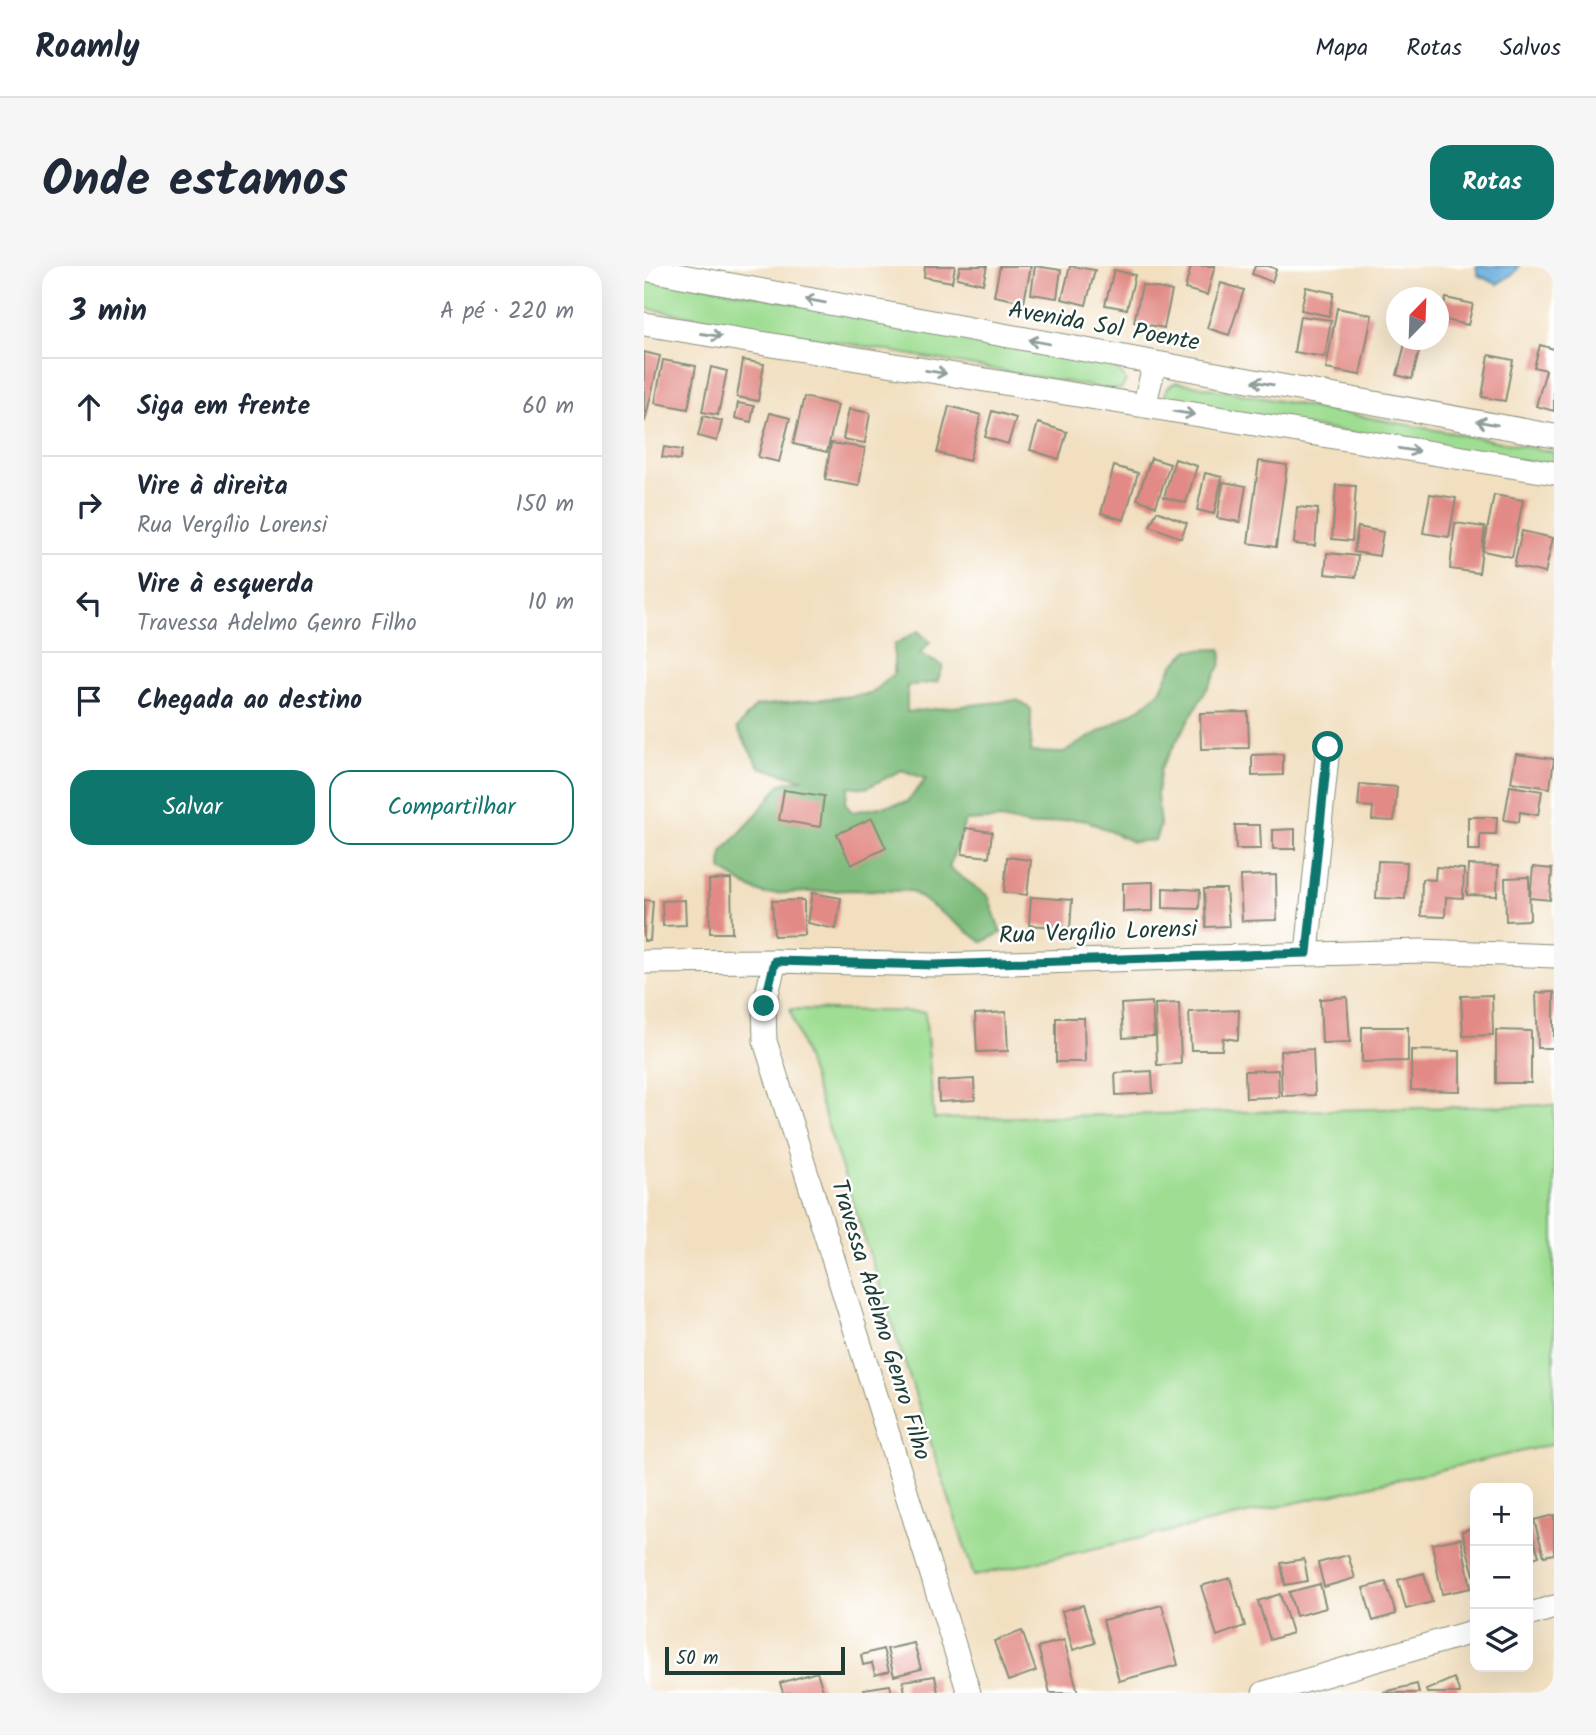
<!DOCTYPE html>
<html lang="pt">
<head>
<meta charset="utf-8">
<style>
	:root { --surface:#fff; --page:#f6f6f7; --text:#1f2937; --muted:#747a83; --line:#e0e1e3; --accent:#0f766e }
	body { margin:0; font-family:Kalam,sans-serif; background:var(--page); color:var(--text) }
	.controls { position:absolute; right:21px; bottom:21px; display:grid; overflow:hidden; border-radius:14px; box-shadow:0 7px 28px #0002 }
	.controls button { width:63px; height:63px; display:grid; place-items:center; padding:0; border:0; border-bottom:2px solid var(--line); background:var(--surface); color:var(--text); font:35px sans-serif }
	.compass { position:absolute; left:742px; top:21px; width:63px; height:63px; border-radius:50%; background:var(--surface); box-shadow:0 7px 28px #0002; rotate:23deg }
	.scale { position:absolute; left:21px; bottom:18px; width:180px; box-sizing:border-box; padding-left:7px; border:4px solid #1f3d34; border-top:0; font-size:19px; line-height:24px; white-space:nowrap; color:#1f3d34; -webkit-text-stroke:5px #fff; paint-order:stroke }
	.stop { position:absolute; width:21px; height:21px; margin:-16px; border:5px solid #0f766e; border-radius:50%; background:#fff }
	.stop.end { background:#0f766e; border-color:#fff; box-shadow:0 2px 7px #0008 }
	.list { margin:0; padding:0; list-style:none }
	h2 { display:flex; justify-content:space-between; align-items:center; height:91px; margin:0; padding:0 28px; font-size:30px }
	h2 small { font-size:23px; font-weight:400; color:var(--muted) }
	.list li { display:grid; grid-template-columns:46px 1fr auto; gap:21px; align-items:center; box-sizing:border-box; height:98px; padding:0 28px; border-top:2px solid var(--line) }
	.list b { display:block; font-size:26px; white-space:nowrap }
	.list p { margin:0; font-size:23px; white-space:nowrap; color:var(--muted) }
	.list em { font-size:23px; font-style:normal; color:var(--muted) }
	.actions { display:flex; gap:14px; padding:21px 28px }
	.actions a { flex:1; padding:16px 0; border:2px solid var(--accent); border-radius:21px; text-align:center; font-size:24px; color:var(--accent) }
	.actions .main { background:var(--accent); color:#fff }
	.icon { flex:none; width:38px; height:38px; fill:none; stroke:currentColor; stroke-width:2; stroke-linecap:round; stroke-linejoin:round }
	.map { position:relative; flex:none; width:910px; height:1427px; overflow:hidden; border-radius:21px }
	header { display:flex; align-items:center; gap:42px; box-sizing:border-box; height:98px; padding:0 35px; background:var(--surface); border-bottom:2px solid var(--line) }
	header strong { font-size:33px }
	nav { display:flex; gap:38px; margin-inline-start:auto; font-size:24px }
	.intro { display:flex; align-items:center; justify-content:space-between; box-sizing:border-box; height:168px; padding:0 42px }
	h1 { margin:0; font-size:49px }
	.button { padding:18px 32px; border-radius:21px; background:var(--accent); color:#fff; font-size:24px; font-weight:700 }
	main { display:flex; gap:42px; padding:0 42px }
	aside { flex:1; background:var(--surface); border-radius:21px; box-shadow:0 7px 28px #0002 }
	.map>svg:first-child { display:block }
	.green { fill:#9edd92; stroke:#5e8d63; stroke-width:2 }
	.forest { fill:#7ebc7c; stroke:#4e7c58; stroke-width:2; fill-rule:evenodd }
	.water { fill:#67acdd; stroke:#437488; stroke-width:2 }
	.building { fill:#e28a85 }
	.lines { fill:none; stroke-linecap:round; stroke-linejoin:round }
	.minor-casing { stroke:#888e7a; stroke-width:25 }
	.minor { stroke:#fff; stroke-width:23 }
	.oneway { stroke:#8f9e9a }
	.route { stroke:#0f766e; stroke-width:9 }
	.labels { text-anchor:middle; dominant-baseline:central; stroke-width:5; stroke-linejoin:round; paint-order:stroke }
	.street-label { font-size:24px; fill:#1f3d34; stroke:#fff }
</style>
</head>
<body>
<header>
<strong>Roamly</strong>
<nav><a>Mapa</a><a>Rotas</a><a>Salvos</a></nav>
</header>
<div class="intro"><h1>Onde estamos</h1><a class="button">Rotas</a></div>
<main>
<aside>
<h2>3 min<small>A pé · 220 m</small></h2>
<ul class="list">
<li><svg class="icon" aria-label="ahead" viewBox="0 0 24 24"><path d="M12 20V5M6 11l6-6 6 6"/></svg><div><b>Siga em frente</b></div><em>60 m</em></li>
<li><svg class="icon" aria-label="right" viewBox="0 0 24 24"><path d="M7 20v-9h11M14 6l5 5-5 5"/></svg><div><b>Vire à direita</b><p>Rua Vergílio Lorensi</p></div><em>150 m</em></li>
<li><svg class="icon" aria-label="left" viewBox="0 0 24 24"><path d="M17 20v-9H6M10 6l-5 5 5 5"/></svg><div><b>Vire à esquerda</b><p>Travessa Adelmo Genro Filho</p></div><em>10 m</em></li>
<li><svg class="icon" aria-label="arrive" viewBox="0 0 24 24"><path d="M6 21V4h12l-3 4 3 4H6"/></svg><div><b>Chegada ao destino</b></div></li>
</ul>
<div class="actions"><a class="main">Salvar</a><a>Compartilhar</a></div>
</aside>
<div class="map">
<svg width="910" height="1427" viewBox="0 0 910 1427">
	<rect width="100%" height="100%" fill="#fff"/>
	<filter id="ink" filterUnits="userSpaceOnUse"><feTurbulence type="fractalNoise" baseFrequency=".0143" numOctaves="2"/><feDisplacementMap in="SourceGraphic" scale="14" xChannelSelector="R" yChannelSelector="G"/><feConvolveMatrix kernelMatrix="1 2 1 2 8 2 1 2 1" color-interpolation-filters="sRGB"/></filter>
	<filter id="wash" filterUnits="userSpaceOnUse"><feTurbulence type="fractalNoise" baseFrequency=".00686" numOctaves="4" result="noise"/><feDisplacementMap in="SourceGraphic" scale="28" xChannelSelector="R" yChannelSelector="G"/><feGaussianBlur stdDeviation="1.57" result="paint"/><feColorMatrix in="noise" values="0 0 0 0 0 0 0 0 0 0 0 0 0 0 0 0 0 1.4 0 .05"/><feComposite in="paint" operator="in"/></filter>
	<g filter="url(#wash)">
		<rect width="100%" height="100%" fill="#f1dfc0"/>
		<path class="green" d="M0,8L461,97L476,105L482,115L477,123H462L0,42Z
			M532,116L910,186V200L521,137C520,126 522,121 532,116Z
			M146,743L281,746L290,853L910,839V1178L330,1310Z"/>
		<path class="forest" d="M274,365L286,376L276,388L299,400L293,416L263,420V446L373,434L387,443V486L418,487L498,441L516,425L528,400L545,384L577,383L578,392L576,400L517,502L513,528L516,560L511,574L489,576L444,555L428,553L388,560L357,553L321,555L305,602L344,630L357,667L338,676L267,625L208,624L120,628L102,620L77,603L78,586L107,555L137,518L158,513L115,501L93,462L112,440L227,428L250,408V379ZM258,504L282,513L263,536L208,546L201,538L205,520L222,522Z"/>
		<path class="water" d="M832,0H875L871,7L853,18L834,9Z"/>
		<g id="blocks">
			<path class="building" d="M281,0H311L308,16L280,11Z
				M316,0H343L339,18L313,12Z
				M356,0H387L380,36L350,30Z
				M391,0L417,4L413,32L387,28Z
				M426,0L451,4L442,39L418,33Z
				M547,0H571L563,29L541,23Z
				M611,0H624L632,3L628,16L608,8Z
				M470,4L491,9L483,43L461,39Z
				M577,17L600,24L585,69L563,62Z
				M498,19L528,25L520,62L490,56Z
				M662,21L690,27L685,50L657,44Z
				M802,32L829,38L824,59L797,53Z
				M693,42L728,49L716,109L682,103Z
				M656,50L687,54L681,91L650,86Z
				M762,74H778L768,113L753,109Z
				M896,79L910,83V145L892,140L902,104L890,101Z
				M0,86L16,90L1,155L0,154Z
				M845,89L869,94L861,135L838,131Z
				M19,94L52,100L44,143L11,137Z
				M99,94L120,98L114,135L93,131Z
				M67,101L83,105L74,149L58,146Z
				M160,131L194,139L183,186L149,178Z
				M94,137L110,140L107,156L91,152Z
				M305,140L337,149L325,195L293,187Z
				M205,143L226,147L221,177L199,173Z
				M348,145L372,152L364,178L341,171Z
				M126,147L146,152L135,196L114,191Z
				M59,150L78,155L73,175L54,170Z
				M394,157L423,166L415,193L386,184Z
				M187,177L221,182L215,220L181,214Z
				M20,181L38,184L36,194L18,191Z
				M507,192L526,198L512,240L493,233Z
				M531,193L553,200L542,237L520,231Z
				M615,195L643,199L632,281L604,277Z
				M470,200L494,207L480,254L457,247Z
				M561,207L578,211L570,248L553,244Z
				M579,216L602,220L596,256L573,252Z
				M692,219L712,220L708,275L688,273Z
				M786,228L812,232L805,271L779,267Z
				M850,229L879,234L868,291L839,285Z
				M653,241L674,243L671,280L650,278Z
				M513,245L543,257L537,272L506,260Z
				M811,257L841,261L835,307L806,303Z
				M714,261L739,266L735,290L710,286Z
				M878,265L909,272L901,307L870,300Z
				M683,287L714,290L712,311L681,308Z
				M604,446L605,482L557,483L556,447Z
				M639,488V509L608,510V489Z
				M872,488L910,493L906,522L867,516Z
				M716,518L753,521L750,555L728,554L729,541L714,540Z
				M866,520L898,525L894,549L876,546L875,556L860,554Z
				M140,524L180,530L176,561L135,554Z
				M824,551H853L852,568H836V584H824Z
				M228,552L242,582L207,599L193,568Z
				M591,559H616L617,583H592Z
				M322,562L348,566L345,591L318,588Z
				M651,563V583H629V564Z
				M363,591L387,594L383,629L360,626Z
				M734,595L763,596L761,633L732,632Z
				M824,599L854,600L853,630L823,629Z
				M792,601L820,603L819,632L802,631L801,651L777,650L778,613L791,614Z
				M889,601L908,603L906,634L886,632Z
				M632,609L633,654L598,655L596,610Z
				M885,611L886,654L862,655L861,612Z
				M87,613L88,667H66L65,614Z
				M509,616V645L479,646V617Z
				M519,622L556,624L555,643L519,642Z
				M560,623H582L585,660L562,661Z
				M168,627L197,632L192,663L163,657Z
				M387,631L428,634L426,662L385,659Z
				M0,634L9,635L6,675H0Z
				M41,634L42,659L19,660L18,635Z
				M160,634V669L130,670L128,635Z
				M910,726V782H894L892,727Z
				M848,729L849,769L819,770L817,730Z
				M703,731L706,776L678,777L676,733Z
				M508,736L510,770L479,772L477,738Z
				M535,737L537,798L513,799L511,738Z
				M595,744L594,774L579,772L578,784H547L545,746Z
				M362,746L364,785L333,786L331,748Z
				M412,752H440L441,796H412Z
				M718,761H764V795L718,796Z
				M852,764L887,765V817H852Z
				M669,783L671,829L638,830L636,785Z
				M767,784L816,785V825L767,824Z
				M634,804L635,831L602,832L601,805Z
				M508,805L509,827L472,829L471,807Z
				M330,813L331,834L295,836L294,815Z
				M910,1249V1288L900,1290L890,1254Z
				M884,1254L895,1290L884,1294Z
				M831,1261V1309H830L818,1265Z
				M817,1272L827,1322L798,1328L788,1278Z
				M704,1289L711,1312L680,1321L674,1297Z
				M660,1293L664,1315L641,1319L637,1297Z
				M780,1307L788,1336L762,1343L754,1314Z
				M586,1312L601,1360L573,1370L557,1320Z
				M742,1316L752,1348L729,1355L719,1322Z
				M676,1318L682,1342L652,1350L645,1326Z
				M636,1328L648,1367L626,1374L614,1335Z
				M439,1339L451,1377L429,1384L418,1345Z
				M518,1339L534,1399L475,1415L459,1354Z
				M378,1365L392,1405L364,1415L350,1375Z
				M420,1374L434,1427H406L394,1381Z
				M270,1377L277,1403L250,1410L243,1383Z
				M239,1383L245,1405L231,1409L228,1397L219,1399L217,1389Z
				M173,1406L180,1427H139L136,1417Z
				M291,1410L294,1427H261L259,1415Z
				M810,1412L816,1427H783L782,1424Z
				M773,1418L775,1427H740V1426Z
				M246,1419L248,1427H221L220,1423Z"/>
		</g>
	</g>
	<g filter="url(#ink)">
		<use href="#blocks" fill-opacity="0" stroke="#888e7a" stroke-width="2"/>
		<g class="lines">
			<defs>
				<path id="minor" d="M0,3L910,170
					M0,58L910,207
					M500,140L511,97
					M663,687L684,481
					M131,695L120,740L121,775L325,1427
					M0,696L131,695L291,699L778,685L910,690
					M884,1349L910,1341
					M620,1427L831,1365"/>
			</defs>
			<use href="#minor" class="minor-casing"/>
			<use href="#minor" class="minor"/>
		</g>
		<defs><path id="oneway-shaft" d="M-6 0H5M1.5-3L5.5 0L1.5 3" fill="none" stroke-width="1.6" stroke-linecap="round" stroke-linejoin="round" transform="scale(1.75)"/></defs>
		<g class="oneway">
			<use href="#oneway-shaft" transform="translate(171 35) rotate(-170)"/>
			<use href="#oneway-shaft" transform="translate(67 69) rotate(9)"/>
			<use href="#oneway-shaft" transform="translate(395 76) rotate(-170)"/>
			<use href="#oneway-shaft" transform="translate(292 106) rotate(9)"/>
			<use href="#oneway-shaft" transform="translate(619 117) rotate(-170)"/>
			<use href="#oneway-shaft" transform="translate(540 147) rotate(9)"/>
			<use href="#oneway-shaft" transform="translate(843 157) rotate(-170)"/>
			<use href="#oneway-shaft" transform="translate(765 184) rotate(9)"/>
		</g>
	</g>
	<g class="lines" filter="url(#ink)">
		<path class="route" d="M120,740L131,695L291,699L663,687L684,481"/>
	</g>
	<g class="labels">
		<g class="street-label">
			<text transform="translate(460 61) rotate(10)">Avenida Sol Poente</text>
			<text transform="translate(454 667) rotate(-2)">Rua Vergílio Lorensi</text>
			<text transform="translate(236 1054) rotate(73)">Travessa Adelmo Genro Filho</text>
		</g>
	</g>
</svg>
<div class="controls">
<button>+</button>
<button>−</button>
<button><svg class="icon" aria-label="layers" viewBox="0 0 24 24"><path d="M12 4l9 5-9 5-9-5zM3 14l9 5 9-5"/></svg></button>
</div>
<svg class="compass" viewBox="-18 -18 36 36"><path d="M0-13l5 13h-10z" fill="#e53935"/><path d="M0 13l5-13h-10z" fill="#747a83"/></svg>
<div class="scale">50 m</div>
<div class="stop" style="left:684px;top:481px"></div>
<div class="stop end" style="left:120px;top:740px"></div>
</div>
</main>
</body>
</html>
